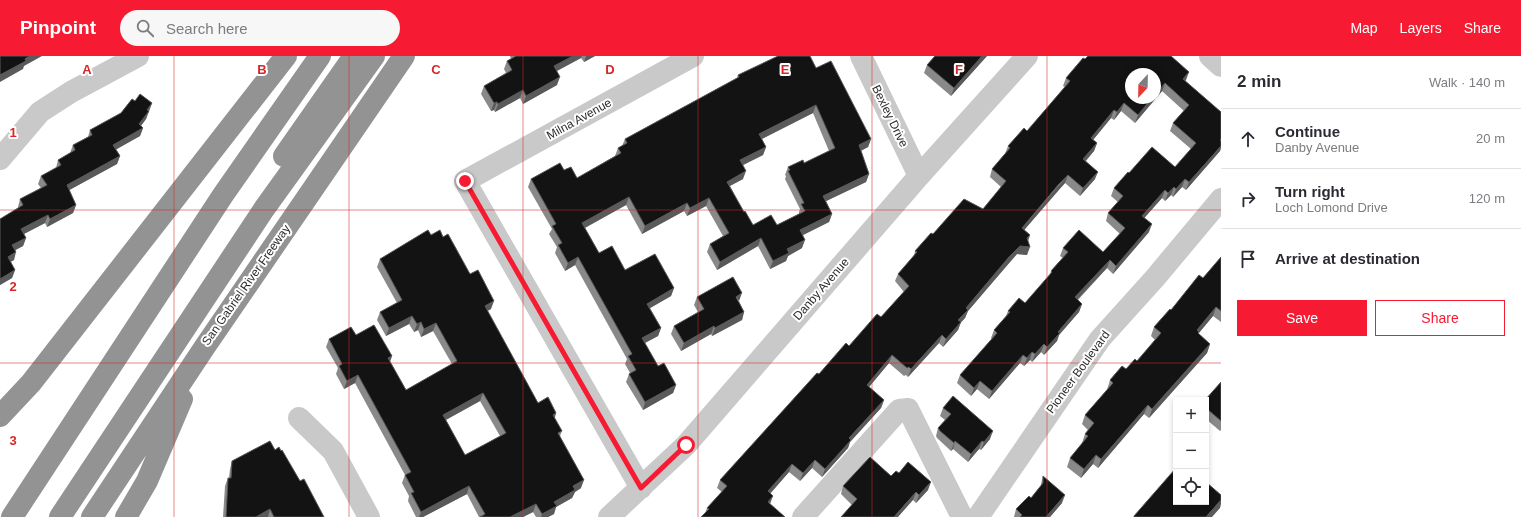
<!DOCTYPE html>
<html lang="en">
<head>
<meta charset="utf-8">
<style>
	:root { --surface:#fff; --page:#f7f7f7; --text:#2b2b33; --muted:#7c7c81; --line:#e1e1e2; --accent:#f61b32 }
	body { margin:0; font-family:Helvetica,sans-serif; background:var(--page); color:var(--text) }
	.controls { position:absolute; right:12px; bottom:12px; display:grid; overflow:hidden; border-radius:0px; box-shadow:0 2px 6px #0003 }
	.controls button { width:36px; height:36px; display:grid; place-items:center; padding:0; border:0; border-bottom:1px solid var(--line); background:var(--surface); color:var(--text); font:20px sans-serif }
	.compass { position:absolute; left:1125px; top:12px; width:36px; height:36px; border-radius:50%; background:var(--surface); box-shadow:0 2px 6px #0003; rotate:202deg }
	.stop { position:absolute; width:12px; height:12px; margin:-9px; border:3px solid #f61b32; border-radius:50%; background:#fff }
	.stop.end { background:#f61b32; border-color:#fff; box-shadow:0 1px 4px #0008 }
	.list { margin:0; padding:0; list-style:none }
	h2 { display:flex; justify-content:space-between; align-items:center; height:52px; margin:0; padding:0 16px; font-size:17px }
	h2 small { font-size:13px; font-weight:400; color:var(--muted) }
	.list li { display:grid; grid-template-columns:26px 1fr auto; gap:12px; align-items:center; box-sizing:border-box; height:60px; padding:0 16px; border-top:1px solid var(--line) }
	.list b { display:block; font-size:15px; white-space:nowrap }
	.list p { margin:0; font-size:13px; white-space:nowrap; color:var(--muted) }
	.list em { font-size:13px; font-style:normal; color:var(--muted) }
	.actions { display:flex; gap:8px; padding:12px 16px }
	.actions a { flex:1; padding:9px 0; border:1px solid var(--accent); border-radius:0px; text-align:center; font-size:14px; color:var(--accent) }
	.actions .main { background:var(--accent); color:#fff }
	.icon { flex:none; width:22px; height:22px; fill:none; stroke:currentColor; stroke-width:2; stroke-linecap:round; stroke-linejoin:round }
	.map { position:relative; flex:none; width:1221px; height:461px; overflow:hidden }
	header { display:flex; align-items:center; gap:24px; box-sizing:border-box; height:56px; padding:0 20px; background:var(--accent); color:#fff }
	header strong { font-size:19px }
	nav { display:flex; gap:22px; margin-inline-start:auto; font-size:14px }
	.search { width:280px; height:36px; background:var(--page); display:flex; align-items:center; gap:10px; box-sizing:border-box; padding:0 14px; border-radius:22px; color:var(--muted); font-size:15px }
	main { display:flex }
	aside { flex:1; background:var(--surface) }
	.map>svg:first-child { display:block }
	.lines { fill:none; stroke-linecap:round; stroke-linejoin:round }
	.minor { stroke:#c9c9c9; stroke-width:22 }
	.highway { stroke:#939393; stroke-width:22 }
	.wall { fill:#898989; fill-rule:evenodd }
	.shaded-wall { fill:#5a5a5a }
	.building { fill:#131313; stroke:#5a5a5a; fill-rule:evenodd }
	.route { stroke:#f61b32; stroke-width:5 }
	.grid { fill:none; stroke:#d62828; stroke-width:1; stroke-opacity:0.55 }
	.labels { text-anchor:middle; dominant-baseline:central; stroke-width:4; stroke-linejoin:round; paint-order:stroke }
	.street-label { font-size:12px; fill:#2c2c2c; stroke:#fff }
	.grid-label { font-size:13px; text-anchor:middle; font-weight:bold; fill:#d62828; stroke:#fff; stroke-width:4; stroke-linejoin:round; paint-order:stroke }
</style>
</head>
<body>
<header>
<strong>Pinpoint</strong>
<div class="search"><svg class="icon" aria-label="search" viewBox="0 0 24 24"><circle cx="10" cy="10" r="6"/><path d="M15 15l6 6"/></svg>Search here</div>
<nav><a>Map</a><a>Layers</a><a>Share</a></nav>
</header>
<main>
<div class="map">
<svg width="1221" height="461" viewBox="0 0 1221 461">
	<rect width="100%" height="100%" fill="#fff"/>
	<g class="lines">
		<path class="minor" d="M861,0L919,120
			M1210,0L1221,10
			M0,103L40,56L71,36L138,0
			M299,362L333,395L369,461
			M641,432L465,125L693,0
			M609,461L686,389L919,120L1027,0
			M803,461L899,354L908,353L962,461
			M978,461L1100,283L1155,222L1221,143"/>
		<path class="highway" d="M284,100L354,0
			M0,360L31,327L286,0
			M12,461L223,139L320,0
			M60,461L264,153L374,0
			M92,461L204,292L404,0
			M126,461L147,425L182,343"/>
	</g>
	<path class="wall" d="M510,0H595L584,6L581,2L557,15V29L523,48L520,42L495,56L494,54L491,55L481,38L484,30L506,17L504,13L507,5L511,3Z
		M935,0H987L951,40L924,17L927,9Z
		M1085,3L1186,24L1185,25L1221,56V93L1220,95L1186,134L1182,131L1173,141L1171,139L1165,145L1162,142L1144,162L1149,176L1113,218L1107,212L1078,244L1082,248L1079,256L1059,279L1057,285L1044,299L1041,296L1032,306L1030,304L1024,310L1020,307L989,343L977,333L971,340L957,327L960,319L992,283L991,282L994,274L1006,260L1008,255L1025,247L1050,219L1051,215L1063,202L1060,200L1063,192L1103,196L1120,178L1106,165L1108,157L1118,146L1111,140L1114,132L1129,117L1175,111L1191,93L1170,75L1173,67L1184,55L1162,35L1135,67L1121,55L1114,64L1111,62L1093,84L1097,87L1094,95L1086,105L1095,123L1080,140L1065,127L1056,136L1024,174L1030,179L1028,185L1027,199L1017,198L1007,209L968,255L965,262L961,266L958,274L943,291L939,287L908,321L906,319L904,320L889,307L869,331L884,344L881,352L850,386L848,392L822,421L812,412L800,425L789,416L771,437L705,457L707,452L722,436L717,432L720,424L819,318L881,261L904,236L895,225L898,218L914,200L915,195L933,178L983,153L1001,131L990,121L992,113L1005,98L1008,90L1027,75L1065,31L1063,30L1066,22Z
		M816,12L871,83L868,91L861,95L869,118L866,126L826,145L832,158L829,166L803,179L802,192L788,200L786,205L770,213L758,190L717,214L707,196L710,188L723,180L706,150L687,160L684,155L642,178L626,149L585,172L599,197L625,214L674,232L671,240L650,252L661,272L658,280L645,287L658,310L676,329L673,337L643,354L626,326L629,318L630,317L625,308L627,303L575,209L565,215L555,197L557,191L549,178L552,173L528,131L531,123L564,114L577,122L615,100L618,92L622,90L625,83L737,22L738,19ZM813,57L829,95L804,107L788,111L785,119L786,120L785,123L800,153L799,156V158L777,169H753L744,156L730,130L743,123V109L763,99L766,91L761,83Z
		M135,45L152,47L146,63L141,70L143,72L140,80L116,93L120,100L117,108L69,134L76,149L73,157L47,171L45,167L24,178L26,182L23,190L15,194L14,204L10,206L15,214L12,222L0,229V163L18,152V151L20,143L41,132L38,128L41,120L56,112L58,104L70,97L73,89L88,81L90,74L121,57Z
		M431,179L443,181L470,218L491,253L487,255L538,347L556,357L554,362L562,375L560,380L581,432L575,436L572,442L556,451L554,458L548,461H536L533,456L523,461H479L467,438L423,461H416L408,445L409,440L402,427L405,419L355,327L344,333L336,318L338,312L326,291L329,283L356,279L392,300L390,306L406,334L452,308L433,275L421,281L418,274L414,276L409,268L386,280L377,264L380,256L397,247L377,211L380,203ZM480,345L500,380L465,399L446,364Z
		M1221,201V266L1213,260L1198,278L1210,288L1207,297L1149,362L1144,358L1098,412L1093,408L1081,422L1067,411L1070,402L1083,387H1082L1085,378L1088,374L1082,368L1085,359L1107,334L1110,324L1137,305L1155,284L1151,280L1154,271L1203,222Z
		M697,241L739,245L744,256L742,264L712,280L711,278L681,295L671,278L674,270L698,256L694,249Z
		M1221,326V374L1220,375L1206,363V344Z
		M943,352L990,383L981,394L979,393L968,406L953,393L951,395L937,382L936,380L938,372L945,364L940,360Z
		M275,394L300,425L324,461H223L225,430L228,422H229L230,413L232,405Z
		M899,417L928,434L916,447L913,444L852,449L841,438L843,430L891,420Z
		M1043,420L1062,447L1050,461H1014L1016,453L1031,442L1041,431V428Z"/>
	<path class="shaded-wall" d="M30,0H42L24,10L23,13L0,26V19Z
		M573,0H582L581,2L551,18L554,10Z
		M586,0H595L584,6Z
		M982,0H987L951,40L954,32Z
		M1189,16L1186,24L1180,30L1183,23Z
		M560,21L557,29L523,48L526,40Z
		M1165,27L1162,35L1135,67L1138,59L1152,42H1155V39Z
		M523,34L520,42L495,56L498,48Z
		M497,46L494,54L491,55L494,47Z
		M152,47L146,63L137,75L143,72L140,80L110,97L113,89L147,54Z
		M1124,47L1121,55L1114,64L1117,56Z
		M816,49L813,57L756,86L759,78Z
		M1114,54L1111,62L1088,90L1091,82Z
		M871,83L868,91L856,97L859,89Z
		M1097,87L1094,95L1080,111L1083,103Z
		M1221,90L1220,95L1186,134L1189,126Z
		M766,91L763,99L737,112L740,104Z
		M120,100L117,108L64,137L67,129Z
		M746,115L743,123L724,133L727,126Z
		M1098,116L1095,123L1080,140L1083,132Z
		M869,118L866,126L820,148L823,140Z
		M1068,119L1065,127L1019,180L1022,172Z
		M1185,123L1182,131L1173,141L1176,133Z
		M1174,131L1171,139L1165,145L1168,137Z
		M1165,134L1162,142L1139,168L1142,160Z
		M629,141L626,149L579,175L582,167Z
		M709,142L706,150L687,160L690,152Z
		M687,147L684,155L642,178L645,170Z
		M76,149L73,157L47,171L50,163Z
		M832,158L829,166L797,182L800,174Z
		M48,159L45,167L18,181L21,173Z
		M1152,168L1149,176L1113,218L1116,210Z
		M1030,179L1027,187L1030,191L1027,199L1017,198L968,255L965,262L956,272L958,264L966,252L1009,201Z
		M26,182L23,190L10,197L12,189Z
		M761,182L758,190L717,214L720,206Z
		M805,184L802,192L788,200L786,205L770,213L773,205L787,193Z
		M16,196L14,204L5,209L8,201Z
		M578,201L575,209L565,215L568,207Z
		M1110,204L1107,212L1072,249L1075,241Z
		M15,214L12,222L0,229V223Z
		M674,232L671,240L645,255L647,248Z
		M742,237L739,245L736,241Z
		M494,245L491,253L482,258L485,250Z
		M1082,248L1079,256L1059,279L1057,285L1044,299L1047,291L1058,276Z
		M1216,251L1213,260L1198,278L1197,274Z
		M744,256L742,264L712,280L715,272Z
		M412,260L409,268L386,280L389,272Z
		M421,266L418,274L414,276L417,268Z
		M961,266L958,274L943,291L946,283Z
		M436,267L433,275L421,281L424,273Z
		M714,270L711,278L681,295L684,287Z
		M661,272L658,280L639,290L642,282Z
		M942,279L939,287L908,321L911,313Z
		M1044,288L1041,296L1032,306L1035,298Z
		M1210,288L1207,297L1149,362L1152,353Z
		M1032,296L1030,304L1024,310L1027,302Z
		M892,299L889,307L864,337L867,329Z
		M1023,299L1020,307L989,343L992,335Z
		M392,300L389,308L388,302Z
		M358,319L355,327L344,333L347,325Z
		M980,325L977,333L971,340L974,332Z
		M676,329L673,337L643,354L645,346Z
		M483,337L480,345L440,367L443,359Z
		M884,344L881,352L850,386L848,392L822,421L825,413L849,382Z
		M1148,349L1144,358L1098,412L1101,403Z
		M556,357L554,365L553,359Z
		M993,375L990,383L981,394L984,386Z
		M955,385L953,393L951,395L954,387Z
		M982,385L979,393L968,406L971,398Z
		M1096,399L1093,408L1081,422L1084,413Z
		M815,404L812,412L800,425L803,417Z
		M792,408L789,416L765,443L768,435Z
		M584,424L581,432L575,436L572,442L556,451L554,458L548,461H541L542,458L554,446L573,430Z
		M931,426L928,434L916,447L919,439Z
		M469,430L467,438L423,461H419L421,456Z
		M916,436L913,444L898,461H894Z
		M1065,439L1062,447L1050,461H1046Z
		M773,440L770,448L768,446Z
		M1221,444V448L1220,452L1212,461H1206Z
		M536,448L533,456L523,461H510Z
		M270,453L268,461H256Z"/>
	<path class="building" d="M0,0H30L25,3L26,5L0,19Z
		M516,0H573L554,10L560,21L526,40L523,34L498,48L497,46L494,47L484,30L512,14L507,5Z
		M778,0H810L816,12L831,5L871,83L859,89L869,118L823,140L832,158L800,174L805,184L787,193L789,197L773,205L761,182L720,206L710,188L729,177L709,142L690,152L687,147L645,170L629,141L582,167L599,197L612,190L625,214L655,198L674,232L647,248L661,272L642,282L658,310L664,307L676,329L645,346L629,318L636,314L628,300L632,298L578,201L568,207L558,189L562,187L552,170L556,168L531,123L560,107L564,114L571,111L577,122L621,97L618,92L627,87L625,83L739,21L738,19ZM816,49L835,92L804,107L803,104L788,111L790,114L788,115L804,147L801,148L805,155L777,169L771,159L753,169L745,155L744,156L727,126L746,115L740,104L766,91L759,78Z
		M935,0H982L954,32L927,9Z
		M1088,0H1171L1189,16L1183,23L1221,56V83L1220,84L1221,85V90L1189,126L1185,123L1176,133L1174,131L1168,137L1165,134L1142,160L1152,168L1116,210L1110,204L1075,241L1082,248L1058,276L1060,277L1047,291L1044,288L1035,298L1032,296L1027,302L1023,299L992,335L980,325L974,332L960,319L997,277L994,274L1010,256L1008,255L1019,242L1025,247L1052,216L1051,215L1068,196L1063,192L1079,174L1103,196L1125,172L1108,157L1123,140L1114,132L1128,116L1129,117L1152,91L1175,111L1196,87L1173,67L1189,49L1165,27L1155,39V18H1131V42H1152L1138,59L1124,47L1117,56L1114,54L1091,82L1097,87L1083,103L1098,116L1083,132L1068,119L1059,128L1022,172L1030,179L1027,182L1030,191L1020,190L1009,201L966,252L968,254L958,264L961,266L946,283L942,279L911,313L909,311L907,312L892,299L867,329L884,344L849,382L851,384L825,413L815,404L803,417L792,408L768,435L773,440L768,446L785,461H701L709,453L707,452L727,430L720,424L817,317L819,318L846,287L849,290L877,258L881,261L909,230L898,218L917,196L915,195L931,177L933,178L964,143L983,153L1006,125L992,113L1010,92L1008,90L1024,72L1027,75L1070,25L1066,22L1083,2L1085,3Z
		M140,38L152,47L147,54L149,55L139,68L143,72L113,89L120,100L67,129L76,149L50,163L48,159L21,173L26,182L12,189L16,196L8,201L15,214L0,223V163L23,149L20,143L47,129L41,120L61,109L58,104L75,94L73,89L92,79L90,74L121,57L132,43L135,45Z
		M428,174L431,179L440,174L443,181L448,178L470,218L478,214L494,245L485,250L538,347L548,341L556,357L553,359L562,375L558,377L584,424L573,430L575,434L554,446L557,450L542,458L536,448L510,461H480L485,458L469,430L421,456L411,437L414,436L405,419L411,416L358,319L347,325L339,310L342,308L329,283L351,271L356,279L374,269L392,300L388,302L406,334L457,305L436,267L424,273L421,266L417,268L412,260L389,272L380,256L402,244L380,203ZM483,337L506,377L465,399L443,359Z
		M1221,201V255L1216,251L1197,274L1199,276L1198,277L1210,288L1152,353L1148,349L1101,403L1096,399L1084,413L1070,402L1088,380L1085,378L1094,367L1085,359L1113,327L1110,324L1122,310L1126,313L1135,303L1137,305L1161,277L1154,271L1170,253L1171,254L1199,219L1203,222Z
		M733,221L742,237L736,241L744,256L715,272L714,270L684,287L674,270L704,253L697,241Z
		M1221,326V365L1206,352V344H1205Z
		M953,340L993,375L984,386L982,385L971,398L955,385L954,387L940,375L938,372L951,358L943,352Z
		M270,385L275,394L279,391L281,395L282,394L300,425L304,423L324,461H274L270,453L256,461H226L228,422H231L232,405Z
		M870,401L891,420L896,415L899,417L908,406L931,426L919,439L916,436L894,461H841L857,443L843,430Z
		M1176,412V446H1206V426L1221,439V444L1206,461H1134V460Z
		M1043,420L1065,439L1046,461H1020L1022,459L1016,453L1029,440L1031,442L1043,427Z"/>
	<g class="lines">
		<path class="route" d="M465,125L641,432L686,389"/>
	</g>
	<path class="grid" d="M174,0V461M349,0V461M523,0V461M698,0V461M872,0V461M1047,0V461M0,154H1221M0,307H1221"/>
	<g class="labels">
		<g class="street-label">
			<text transform="translate(890 60) rotate(64)">Bexley Drive</text>
			<text transform="translate(579 63) rotate(-29)">Milna Avenue</text>
			<text transform="translate(246 229) rotate(-55)">San Gabriel River Freeway</text>
			<text transform="translate(821 233) rotate(-49)">Danby Avenue</text>
			<text transform="translate(1078 316) rotate(-54)">Pioneer Boulevard</text>
		</g>
	</g>
	<g class="grid-label">
		<text x="87" y="18">A</text>
		<text x="262" y="18">B</text>
		<text x="436" y="18">C</text>
		<text x="610" y="18">D</text>
		<text x="785" y="18">E</text>
		<text x="959" y="18">F</text>
		<text x="13" y="81">1</text>
		<text x="13" y="235">2</text>
		<text x="13" y="389">3</text>
	</g>
</svg>
<div class="controls">
<button>+</button>
<button>−</button>
<button><svg class="icon" aria-label="locate" viewBox="0 0 24 24"><circle cx="12" cy="12" r="6"/><path d="M12 2v4M12 18v4M2 12h4M18 12h4"/></svg></button>
</div>
<svg class="compass" viewBox="-18 -18 36 36"><path d="M0-13l5 13h-10z" fill="#e53935"/><path d="M0 13l5-13h-10z" fill="#7c7c81"/></svg>
<div class="stop" style="left:686px;top:389px"></div>
<div class="stop end" style="left:465px;top:125px"></div>
</div>
<aside>
<h2>2 min<small>Walk · 140 m</small></h2>
<ul class="list">
<li><svg class="icon" aria-label="ahead" viewBox="0 0 24 24"><path d="M12 20V5M6 11l6-6 6 6"/></svg><div><b>Continue</b><p>Danby Avenue</p></div><em>20 m</em></li>
<li><svg class="icon" aria-label="right" viewBox="0 0 24 24"><path d="M7 20v-9h11M14 6l5 5-5 5"/></svg><div><b>Turn right</b><p>Loch Lomond Drive</p></div><em>120 m</em></li>
<li><svg class="icon" aria-label="arrive" viewBox="0 0 24 24"><path d="M6 21V4h12l-3 4 3 4H6"/></svg><div><b>Arrive at destination</b></div></li>
</ul>
<div class="actions"><a class="main">Save</a><a>Share</a></div>
</aside>
</main>
</body>
</html>
